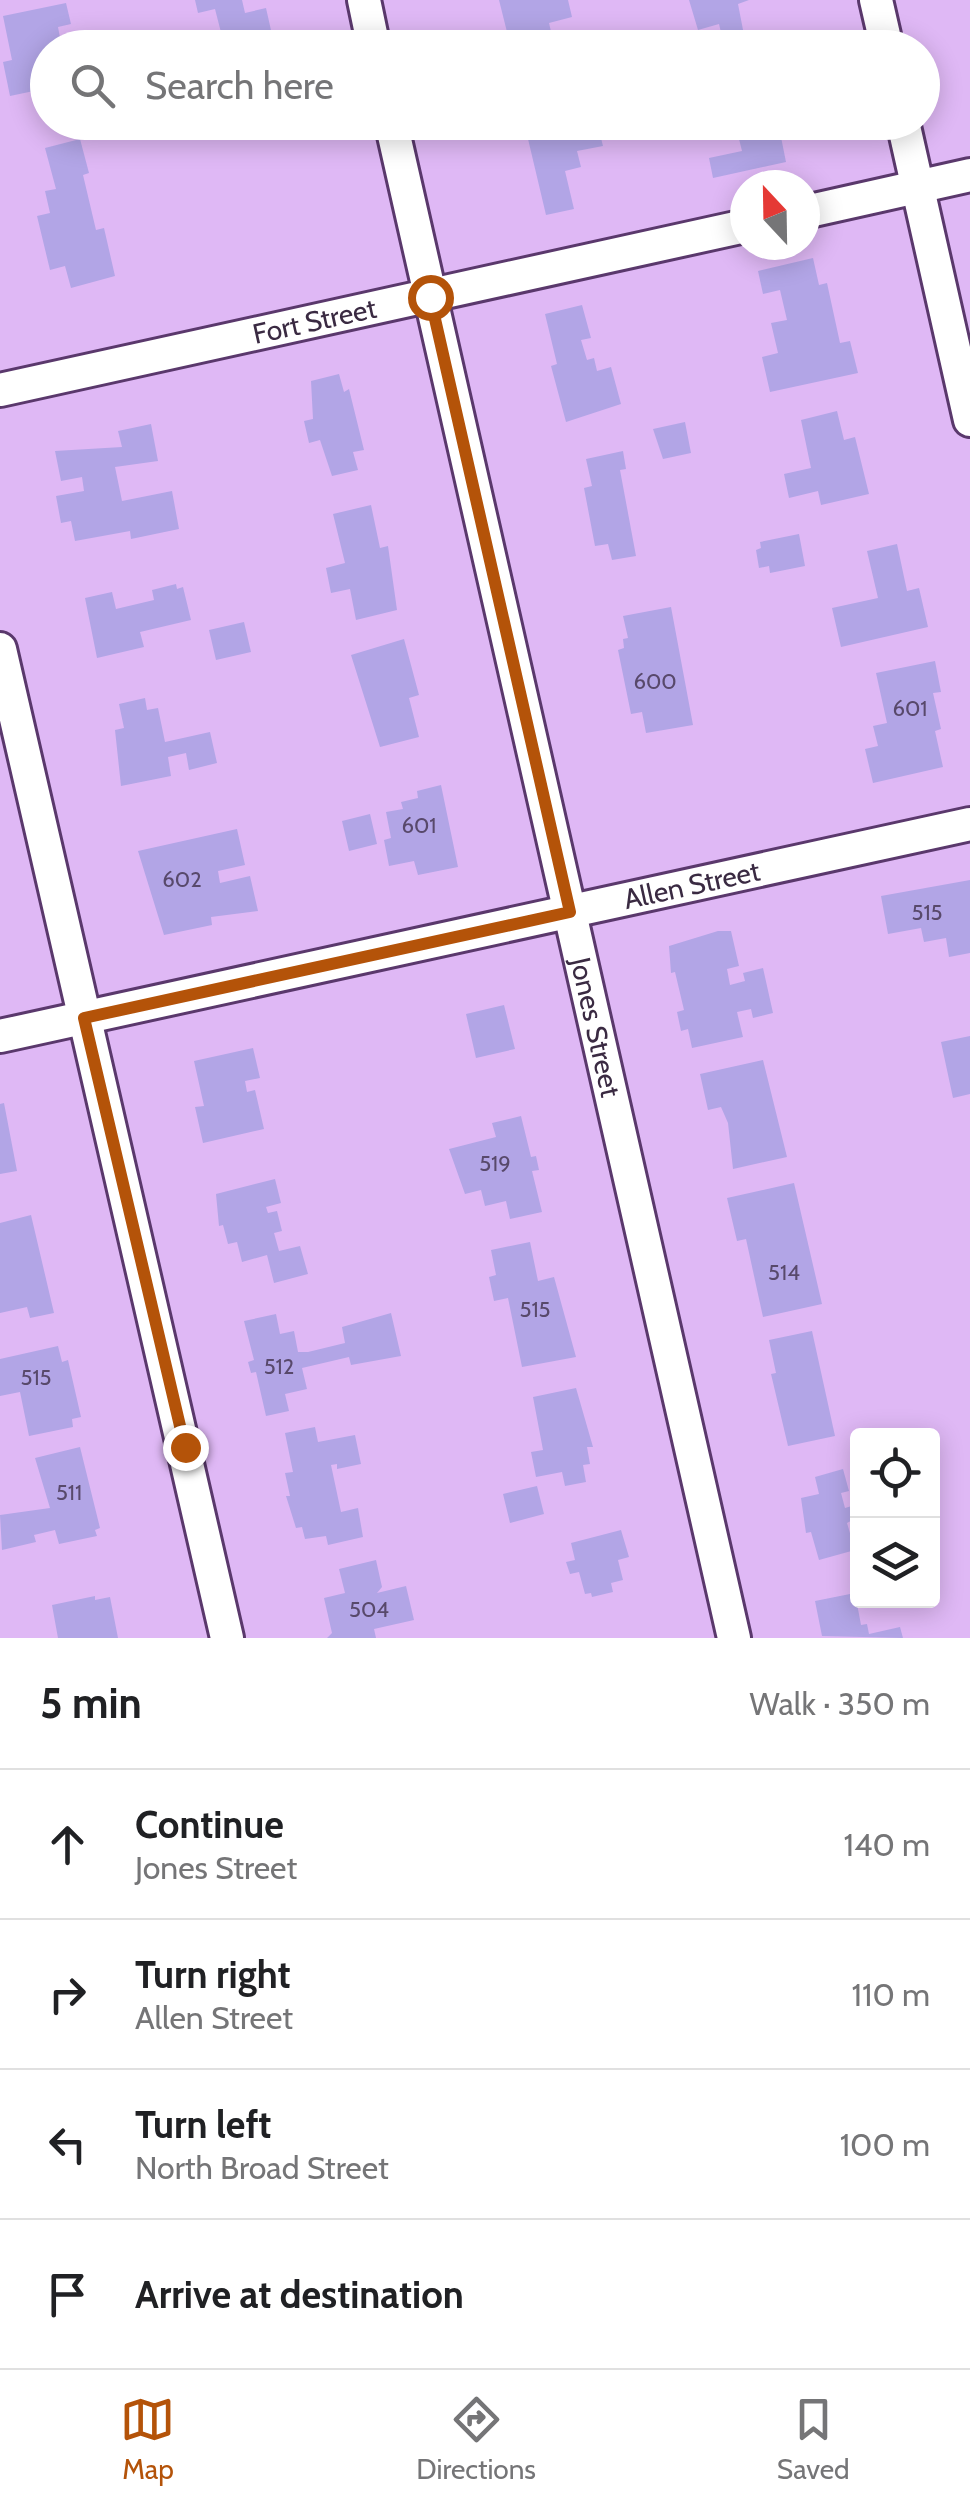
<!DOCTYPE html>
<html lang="en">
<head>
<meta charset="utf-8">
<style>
	:root { --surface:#fff; --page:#f2f2f2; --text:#202124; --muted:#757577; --line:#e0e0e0; --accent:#b45309 }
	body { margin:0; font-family:Cabin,sans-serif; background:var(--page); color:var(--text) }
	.controls { position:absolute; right:30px; bottom:30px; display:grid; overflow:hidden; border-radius:10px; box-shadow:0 5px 25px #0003 }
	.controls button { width:90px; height:90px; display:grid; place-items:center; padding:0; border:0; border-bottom:2px solid var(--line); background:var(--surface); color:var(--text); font:50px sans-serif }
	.compass { position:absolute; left:730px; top:170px; width:90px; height:90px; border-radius:50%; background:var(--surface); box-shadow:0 5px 25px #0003; rotate:338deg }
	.stop { position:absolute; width:30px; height:30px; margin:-22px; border:8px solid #b45309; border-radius:50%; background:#fff }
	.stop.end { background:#b45309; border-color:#fff; box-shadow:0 2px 10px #0008 }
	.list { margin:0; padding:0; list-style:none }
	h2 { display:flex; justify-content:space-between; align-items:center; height:130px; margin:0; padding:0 40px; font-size:42px }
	h2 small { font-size:32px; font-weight:400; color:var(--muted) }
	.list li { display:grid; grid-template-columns:65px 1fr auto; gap:30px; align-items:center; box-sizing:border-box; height:150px; padding:0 40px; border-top:2px solid var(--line) }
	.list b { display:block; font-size:38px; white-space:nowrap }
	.list p { margin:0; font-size:32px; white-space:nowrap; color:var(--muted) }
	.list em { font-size:32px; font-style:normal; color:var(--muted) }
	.icon { flex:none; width:55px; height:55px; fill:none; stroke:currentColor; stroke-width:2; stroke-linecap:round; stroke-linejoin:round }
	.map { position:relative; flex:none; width:970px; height:1638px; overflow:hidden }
	.search { position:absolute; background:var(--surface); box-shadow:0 5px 25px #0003; left:30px; right:30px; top:30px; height:110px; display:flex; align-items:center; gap:25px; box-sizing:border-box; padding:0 35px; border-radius:55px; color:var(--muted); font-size:38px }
	.sheet { height:730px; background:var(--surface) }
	nav { display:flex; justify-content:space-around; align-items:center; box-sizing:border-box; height:140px; border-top:2px solid var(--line); background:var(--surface); font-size:28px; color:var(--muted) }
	nav a { display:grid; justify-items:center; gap:5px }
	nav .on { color:var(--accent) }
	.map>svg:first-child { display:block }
	.building { fill:#b2a5e6 }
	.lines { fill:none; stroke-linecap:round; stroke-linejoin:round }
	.minor-casing { stroke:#5a386c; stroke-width:38 }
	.minor { stroke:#fff; stroke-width:32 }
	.route { stroke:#b45309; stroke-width:12 }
	.labels { text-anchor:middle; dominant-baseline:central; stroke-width:8; stroke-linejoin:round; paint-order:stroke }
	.number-label { font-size:22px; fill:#58496b }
	.street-label { font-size:28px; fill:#3a2a42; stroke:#e8c9fa }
</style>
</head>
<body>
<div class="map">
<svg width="970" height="1638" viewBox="0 0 970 1638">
	<rect width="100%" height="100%" fill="#dfb8f5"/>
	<path class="building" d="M195,0H242L245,13L266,8L275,48H225L215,9L198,13Z
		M499,0H568L572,17L549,23L555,48H511Z
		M689,0H749L738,4L744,35L723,41L719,24L698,30Z
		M66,3L71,24L58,27L62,48H48V88L10,96L3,62L12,60L3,16Z
		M524,122H597L603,146L577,151L581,167L565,171L574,209L546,215Z
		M720,122H778L786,162L713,178L709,158L742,151L738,135L724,138Z
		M80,139L89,173L83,175L96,230L104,228L115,276L71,288L65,266L50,270L37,216L50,213L45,191L56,189L45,148Z
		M813,258L819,285L827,283L840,343L850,341L858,373L770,392L762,357L778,353L771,323L787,320L780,290L763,294L758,271Z
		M582,305L591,338L581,340L587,360L594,358L597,371L611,367L621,404L566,422L551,366L557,364L545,314Z
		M339,374L344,392L349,389L364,450L353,452L358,470L332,476L320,440L309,443L304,421L313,419L311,381Z
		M837,411L844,440L855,437L869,494L821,505L818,491L789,498L784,474L811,468L801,420Z
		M685,422L691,453L663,459L653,429Z
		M151,424L158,461L115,467L122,501L172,491L179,529L131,539L130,531L75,541L71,521L61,523L56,496L84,491L82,477L61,481L55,451L122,447L118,431Z
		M623,451L626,469L620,470L636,556L612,560L608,544L595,546L584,488L592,486L586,459Z
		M371,505L380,548L388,546L397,610L356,620L350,589L331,593L326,568L345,563L333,514Z
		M799,534L805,566L770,573L769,566L759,568L756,550L761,548L760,542Z
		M897,544L907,591L919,588L928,627L841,647L832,608L878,598L867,551Z
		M176,584L177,589L183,587L191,620L140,632L144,647L97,658L85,598L112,592L116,609L154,600L152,590Z
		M671,607L693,725L646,733L642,712L631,714L618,650L624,648L623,639L628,638L623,616Z
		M244,622L251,652L216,660L209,630Z
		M404,639L419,695L409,698L419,737L380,747L351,655Z
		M935,661L941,692L933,693L941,729L935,731L943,767L873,783L865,749L878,746L873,726L887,723L876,673Z
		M145,698L147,710L158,708L165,742L210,732L217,763L189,770L186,753L168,757L171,776L121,786L115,730L124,728L119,704Z
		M441,785L458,867L418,875L414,861L389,866L384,840L391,838L386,812L403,809L401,802L418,798L417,791Z
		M370,814L377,844L349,851L342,821Z
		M237,829L245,865L218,871L220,883L250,876L258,911L211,917L212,925L164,935L138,851Z
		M970,880V953L949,957L946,938L924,942L921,928L888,934L881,896Z
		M718,931H731L739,966L727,969L730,985L745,981L743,973L763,968L773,1013L753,1018L751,1009L737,1012L743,1037L692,1048L688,1029L681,1031L677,1012L684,1010L675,972L671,973L669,946Z
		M504,1005L515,1049L476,1058L466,1014Z
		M970,1036V1094L953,1098L941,1042Z
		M253,1048L260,1078L245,1081L247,1092L255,1090L264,1129L203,1143L195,1107L204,1106L194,1061Z
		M763,1060L787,1157L733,1169L728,1123L721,1107L708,1110L700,1074Z
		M4,1103L17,1171L0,1174V1104Z
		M521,1116L531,1157L536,1156L539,1170L532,1171L542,1212L510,1219L506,1201L485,1206L481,1190L465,1194L449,1149L496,1137L492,1123Z
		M275,1179L281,1203L266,1207L268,1213L277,1211L282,1231L274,1233L279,1251L300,1246L308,1274L274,1283L267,1255L242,1262L237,1242L228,1244L223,1225L219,1226L216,1194Z
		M794,1183L822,1304L763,1317L746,1239L737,1241L727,1198Z
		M31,1215L54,1313L30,1318L27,1307L0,1313V1223Z
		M530,1242L538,1281L554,1277L576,1357L522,1367L508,1298L494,1301L489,1277L496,1275L491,1250Z
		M391,1313L401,1356L351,1365L349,1357L302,1368L307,1389L285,1394L289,1411L266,1416L256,1372L251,1373L248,1362L254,1360L244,1321L276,1314L280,1334L294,1331L298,1352H308L345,1343L342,1327Z
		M812,1331L835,1436L788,1446L771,1374L776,1373L769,1340Z
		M58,1346L62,1362L68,1360L81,1417L72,1419L73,1427L29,1436L20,1392L0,1396V1359Z
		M576,1388L593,1447H587L590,1464L583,1465L586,1482L565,1486L562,1472L536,1477L531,1452L543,1450L533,1397Z
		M315,1427L318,1442L355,1435L361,1464L337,1469V1464L331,1465L341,1512L358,1508L363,1537L328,1545L326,1536L305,1539L302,1527L296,1528L286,1496H290L285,1473L293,1472L285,1433Z
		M80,1447L100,1528L95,1530L97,1536L59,1544L55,1530L34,1535L36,1542L2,1550L0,1515L50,1508L35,1458Z
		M843,1469L849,1491L841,1493L845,1508L855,1505L858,1517L847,1523L855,1550L819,1560L811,1532L806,1533L801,1498L819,1494L815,1477Z
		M537,1486L544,1514L510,1523L503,1494Z
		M621,1530L629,1557L618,1560L623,1580L611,1583L613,1592L592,1597L591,1593L585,1594L579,1572L570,1574L566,1562L575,1560L571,1543Z
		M376,1560L382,1587L377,1593L406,1586L414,1620L374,1629L376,1638H327L332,1633L324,1598L345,1593L339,1569Z
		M855,1593L861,1625L867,1624L869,1634L900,1627L903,1638L822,1636L815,1601Z
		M95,1596V1600L110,1597L118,1638H58L52,1605Z"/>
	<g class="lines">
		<defs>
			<g id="minor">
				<path d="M364,0L374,48"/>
				<path d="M876,0L887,48"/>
				<path id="s1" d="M391,122L734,1638"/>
				<path d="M903,122L970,420"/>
				<path d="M805,212L970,175"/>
				<path id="s2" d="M0,390L745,226"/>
				<path d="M0,649L227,1638"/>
				<path id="s3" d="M0,1036L970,824"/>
			</g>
		</defs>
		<use href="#minor" class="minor-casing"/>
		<use href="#minor" class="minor"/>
	</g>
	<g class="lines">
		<path class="route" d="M185,1447L84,1018L570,912L430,297"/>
	</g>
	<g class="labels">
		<g class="number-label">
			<text x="655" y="681">600</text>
			<text x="910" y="708">601</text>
			<text x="419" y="825">601</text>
			<text x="182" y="879">602</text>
			<text x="927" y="912">515</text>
			<text x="495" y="1163">519</text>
			<text x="784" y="1272">514</text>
			<text x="535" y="1309">515</text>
			<text x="279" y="1366">512</text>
			<text x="36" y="1377">515</text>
			<text x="69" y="1492">511</text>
			<text x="369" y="1609">504</text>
		</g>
		<g class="street-label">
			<text stroke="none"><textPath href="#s2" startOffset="322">Fort Street</textPath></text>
			<text stroke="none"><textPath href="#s3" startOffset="708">Allen Street</textPath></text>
			<text stroke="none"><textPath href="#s1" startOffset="928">Jones Street</textPath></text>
		</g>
	</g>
</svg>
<div class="controls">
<button><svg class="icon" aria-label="locate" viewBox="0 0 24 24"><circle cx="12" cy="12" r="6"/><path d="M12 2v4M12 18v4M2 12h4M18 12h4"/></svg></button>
<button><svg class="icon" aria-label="layers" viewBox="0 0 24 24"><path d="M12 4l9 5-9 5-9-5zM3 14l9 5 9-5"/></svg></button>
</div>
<svg class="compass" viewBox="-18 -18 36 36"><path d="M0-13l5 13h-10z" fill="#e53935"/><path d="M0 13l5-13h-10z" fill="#757577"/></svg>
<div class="stop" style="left:430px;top:297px"></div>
<div class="stop end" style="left:185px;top:1447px"></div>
<div class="search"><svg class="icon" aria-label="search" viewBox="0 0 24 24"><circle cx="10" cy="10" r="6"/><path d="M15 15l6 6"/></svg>Search here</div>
</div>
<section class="sheet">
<h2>5 min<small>Walk · 350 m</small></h2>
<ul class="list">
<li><svg class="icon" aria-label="ahead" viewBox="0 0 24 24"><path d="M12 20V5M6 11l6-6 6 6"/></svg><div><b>Continue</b><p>Jones Street</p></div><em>140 m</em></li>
<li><svg class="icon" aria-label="right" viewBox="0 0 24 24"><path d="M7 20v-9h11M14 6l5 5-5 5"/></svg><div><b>Turn right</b><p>Allen Street</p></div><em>110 m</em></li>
<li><svg class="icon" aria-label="left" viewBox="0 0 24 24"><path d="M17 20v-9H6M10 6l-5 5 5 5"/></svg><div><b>Turn left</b><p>North Broad Street</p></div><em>100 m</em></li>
<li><svg class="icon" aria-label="arrive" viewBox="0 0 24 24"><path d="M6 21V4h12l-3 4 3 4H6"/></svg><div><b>Arrive at destination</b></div></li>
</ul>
</section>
<nav>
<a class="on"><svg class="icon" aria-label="map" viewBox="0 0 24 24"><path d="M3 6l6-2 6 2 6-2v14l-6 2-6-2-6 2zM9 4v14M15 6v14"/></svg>Map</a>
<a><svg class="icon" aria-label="directions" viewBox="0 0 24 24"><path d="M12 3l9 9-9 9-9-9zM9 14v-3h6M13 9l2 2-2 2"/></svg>Directions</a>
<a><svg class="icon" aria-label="saved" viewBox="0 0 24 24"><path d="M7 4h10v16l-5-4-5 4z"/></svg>Saved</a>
</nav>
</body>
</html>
